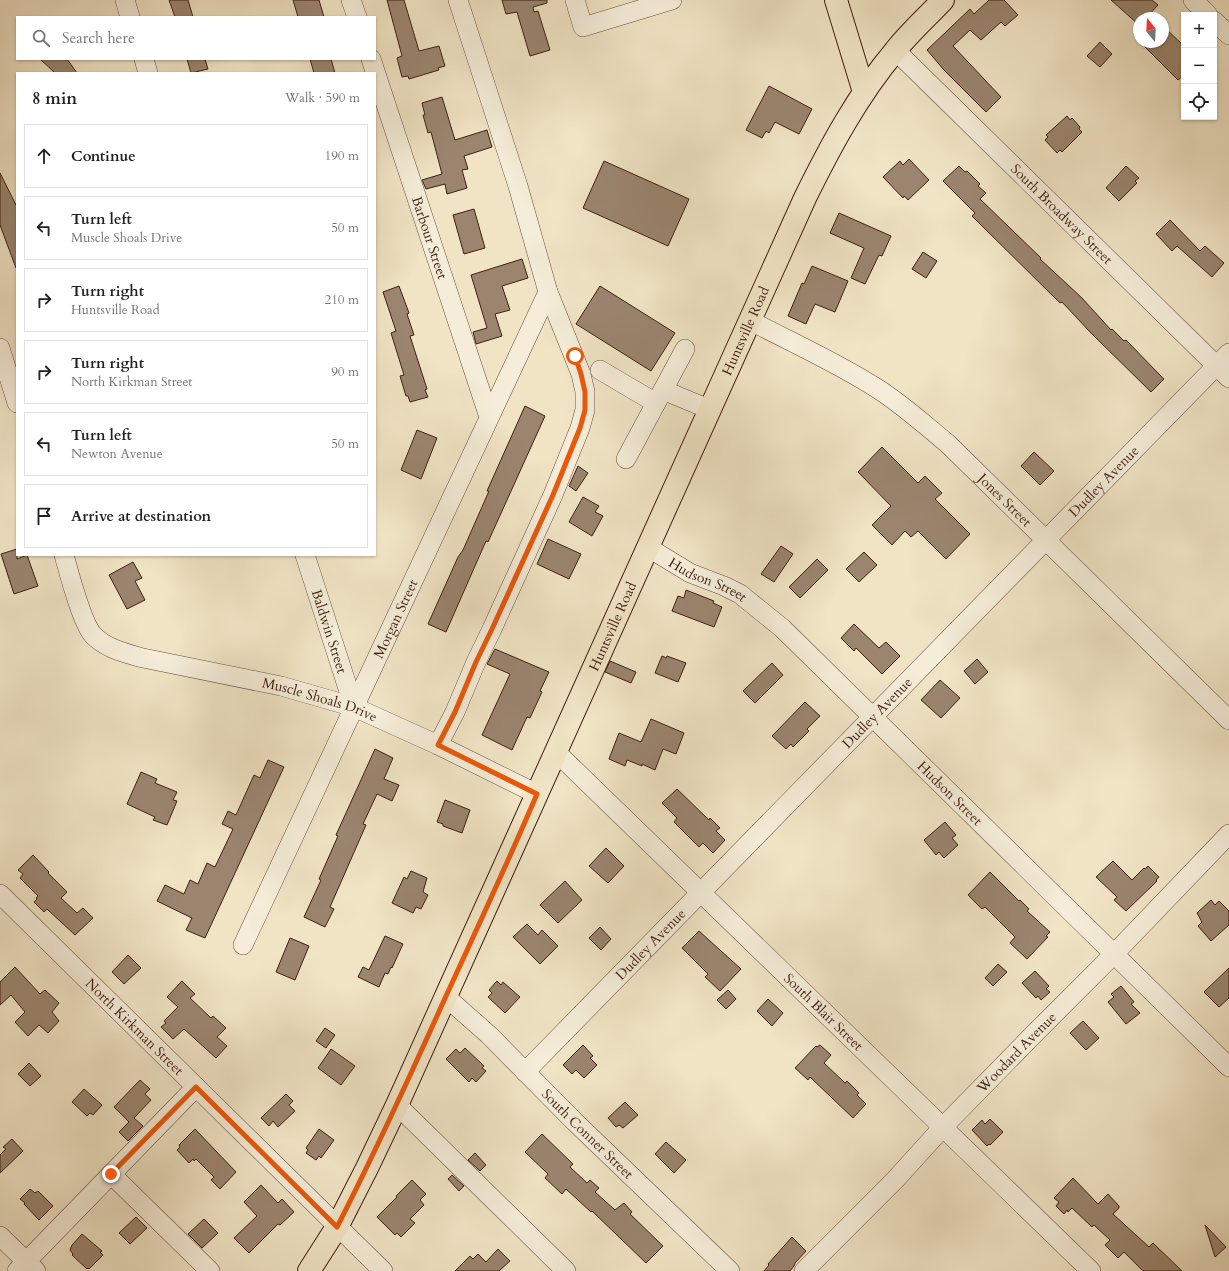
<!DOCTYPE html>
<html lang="en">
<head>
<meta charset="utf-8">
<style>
	:root { --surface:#fff; --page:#f2f2f2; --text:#202124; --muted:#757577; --line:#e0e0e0 }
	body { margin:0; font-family:Cardo,serif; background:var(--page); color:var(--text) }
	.controls { position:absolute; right:12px; top:12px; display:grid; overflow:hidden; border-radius:0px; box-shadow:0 1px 3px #0004 }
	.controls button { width:36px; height:36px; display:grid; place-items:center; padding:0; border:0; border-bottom:1px solid var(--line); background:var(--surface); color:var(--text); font:20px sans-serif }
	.compass { position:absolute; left:1133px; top:12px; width:36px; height:36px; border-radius:50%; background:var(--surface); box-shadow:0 1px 3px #0004; rotate:342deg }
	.stop { position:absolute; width:12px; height:12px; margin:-9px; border:3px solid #ea580c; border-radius:50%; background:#fff }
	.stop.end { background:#ea580c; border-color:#fff; box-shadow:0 1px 4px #0008 }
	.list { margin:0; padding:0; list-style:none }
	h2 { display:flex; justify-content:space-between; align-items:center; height:52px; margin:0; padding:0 16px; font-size:17px }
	h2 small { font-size:13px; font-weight:400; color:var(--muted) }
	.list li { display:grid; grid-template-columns:26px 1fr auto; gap:12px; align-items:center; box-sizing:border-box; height:64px; margin:0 8px 8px; padding:0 8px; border:1px solid var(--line); border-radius:0px }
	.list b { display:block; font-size:15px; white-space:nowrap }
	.list p { margin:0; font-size:13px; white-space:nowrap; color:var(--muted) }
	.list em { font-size:13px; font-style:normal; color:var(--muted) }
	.icon { flex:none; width:22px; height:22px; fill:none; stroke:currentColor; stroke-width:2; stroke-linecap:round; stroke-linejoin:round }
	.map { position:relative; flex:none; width:1229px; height:1271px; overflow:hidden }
	.search { position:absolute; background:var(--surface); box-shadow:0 1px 3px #0004; left:16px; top:16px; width:360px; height:44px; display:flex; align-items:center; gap:10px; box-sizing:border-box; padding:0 14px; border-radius:0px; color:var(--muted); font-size:15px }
	.panel { position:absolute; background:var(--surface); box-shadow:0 1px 3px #0004; left:16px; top:72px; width:360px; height:484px; border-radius:0px }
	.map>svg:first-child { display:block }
	.building { fill:#9b856f; stroke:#3f1f12 }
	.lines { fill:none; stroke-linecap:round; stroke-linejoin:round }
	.minor-casing { stroke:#6b503f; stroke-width:20 }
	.major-casing { stroke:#3f1f12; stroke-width:24 }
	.minor { stroke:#f5edd9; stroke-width:19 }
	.major { stroke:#f0e4c5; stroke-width:22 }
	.route { stroke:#ea580c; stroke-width:5 }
	.labels { text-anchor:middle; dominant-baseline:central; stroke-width:3; stroke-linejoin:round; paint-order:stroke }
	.street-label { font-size:14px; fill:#3f1f12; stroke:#f5edd9 }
</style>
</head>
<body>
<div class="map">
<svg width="1229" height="1271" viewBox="0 0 1229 1271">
	<rect width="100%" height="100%" fill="#f0e4c5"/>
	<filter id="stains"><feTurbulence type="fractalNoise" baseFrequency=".005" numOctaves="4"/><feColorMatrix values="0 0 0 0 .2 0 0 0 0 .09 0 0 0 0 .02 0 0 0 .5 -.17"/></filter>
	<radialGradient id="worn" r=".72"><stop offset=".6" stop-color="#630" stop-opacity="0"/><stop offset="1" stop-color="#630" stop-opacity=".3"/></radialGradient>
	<path class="building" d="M169,0H188L193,17H175Z
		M293,0H319L324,17H298Z
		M387,0H404L419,51L439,46L445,66L438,68L439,70L409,79L408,76L402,77L397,58L402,56Z
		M502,0H547V3L533,7L534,12L538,11L550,50L530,56L517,12L506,14Z
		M989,0H1004L1018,15L1005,26L1001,22L981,40L970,30L953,46L1001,97L986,112L944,70L927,50L970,9L974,14Z
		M1111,0H1152L1158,5L1146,18H1139V25Z
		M1163,26L1184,46V75L1178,80L1140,42H1163Z
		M1100,42L1112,54L1100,67L1087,56Z
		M40,59H67L77,73H55Z
		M187,59H205L208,69L191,73Z
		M310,59H331L335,73H314Z
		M769,86L812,109L799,134L775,122L769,133L766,131L762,138L746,130Z
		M442,97L455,140L487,130L492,147L464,156L468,169L462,170L467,188L447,194L445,184L426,189L422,180L442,174L431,132L428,133L423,115H425L422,103Z
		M1067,116L1070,120L1072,118L1080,127L1079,129L1082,132L1062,152L1060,150L1057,153L1045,140L1048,137L1046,135Z
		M909,159L929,180L908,200L904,196L903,198L883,177L900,161L903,165Z
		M604,161L689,199L668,246L583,208Z
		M959,166L965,172L967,171L980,184L978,186L986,193L980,199L1041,258L1040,259L1082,298L1111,330L1112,329L1124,341L1126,340L1157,372L1164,379L1151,392L1091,333L1062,302L1060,303L972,216L975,213L943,181Z
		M1126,166L1139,178L1135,181L1137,183L1119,201L1106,188Z
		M0,173L17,207V268H16L0,225Z
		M474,209L485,248L464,254L453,215Z
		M839,213L891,236L882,256L879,255L865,284L851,278L864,248L830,233Z
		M1170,220L1200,251L1205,246L1224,263L1212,277L1177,246L1172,251L1156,234Z
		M923,252L937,261L926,278L912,269Z
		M522,259L528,278L502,286L510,310L495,314L502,336L476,344L473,332L487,328L471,275Z
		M812,266L848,281L835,312L815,304L806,324L788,316L802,283L804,284Z
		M399,286L409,313L407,314L414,335L410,336L427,389L425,390L428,397L410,402L408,396H406L400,376L404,375L391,333L396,331L383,292Z
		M600,286L675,333L651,371L576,324Z
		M525,406L545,416L488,542L486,541L446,632L428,624L458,557L463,550L489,491H487Z
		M417,430L437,438L421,479L401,470Z
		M882,447L918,483L925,476L942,493L935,499L970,534L946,559L918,531L911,537L905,531L892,545L872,525L891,506L858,472Z
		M1034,452L1054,471L1040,485L1021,466Z
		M578,466L588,473L576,491L569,486Z
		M583,497L599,506L595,512L603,516L592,536L569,522Z
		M548,539L581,554L569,579L537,564Z
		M781,546L793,554L774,582L761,574Z
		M17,549V559L27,555L38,586L14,594L1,554Z
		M864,552L877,565L859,582L846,569Z
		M817,559L828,570L800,598L789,587Z
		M133,562L142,578L135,581L145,600L127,609L109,575Z
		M686,590L714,601L713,603L722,607L714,627L672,611L678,596L684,598Z
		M854,624L879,648L886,642L900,656L882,674L856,648L854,651L841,638Z
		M495,649L549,672L540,691L542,692L530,718L527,717L512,750L482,735L510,674L487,664Z
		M662,656L666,658L667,656L686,663L678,682L655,673Z
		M977,659L988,672L975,684L964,671Z
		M610,661L636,672L631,683L605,672Z
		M772,663L783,675L755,703L743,691Z
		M940,680L960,698L941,718L921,700Z
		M805,702L820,716L807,729L809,731L793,747L791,744L786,749L772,736Z
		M651,719L684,733L676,754L663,749L655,770L642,764V766L627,760L625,766L609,759L619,733L641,742Z
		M375,749L393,758L384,779L399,785L392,801L377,794L363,824L366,825L330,907L334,909L325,927L304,917L321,880L319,879L338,836L336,835Z
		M268,760L284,767L205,938L186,930L192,918L157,901L165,885L184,894L190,880L198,884L207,863L215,867L233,829L222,824L228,811L236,815L254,775L260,778Z
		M141,772L157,779L155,783L177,792L173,800L177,801L167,825L153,820L155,817L127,804Z
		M677,789L709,820L710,818L720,828L716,831L725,840L713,853L703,843L699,847L674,822L677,818L662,803Z
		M445,800L470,810L462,833L443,826V824L437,822Z
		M945,822L956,835L952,838L958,845L944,858L939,852L936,855L924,840Z
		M606,848L624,866L608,883L589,866Z
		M33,855L49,872L48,873L67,892L61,898L77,913L83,908L93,918L75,935L47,909L44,912L34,902L37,899L36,898L38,896L20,878L23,874L18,870Z
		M1113,861L1132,880L1144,868L1145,869L1148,866L1159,877L1156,880L1157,881L1126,911L1114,900L1117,897L1096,877Z
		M411,871L427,878L423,892L428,895L421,909L416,907L413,913L392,903L404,877L407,879Z
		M990,872L1019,901L1020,900L1029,909L1027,911L1050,932L1046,936L1048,937L1027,959L1010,943L1015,937L985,907L982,909L968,895Z
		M565,881L582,900L558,923L540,905Z
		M1211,900L1215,905L1219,901L1229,911V925L1211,941L1198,926L1202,922L1197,913Z
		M527,924L538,935L542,930L558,946L540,964L513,937Z
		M600,927L611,939L601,950L589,938Z
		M699,931L741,969L720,991L705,977L708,974L682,948Z
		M385,936L403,944L392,968L391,967L388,974L385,973L379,987L358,977L363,967L369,970Z
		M290,938L309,946L295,980L276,972Z
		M128,955L141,968L124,984L112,972Z
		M998,964L1007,972L993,986L985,978Z
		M15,967L40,994L45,990L59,1003L52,1012L59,1021L48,1033L39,1025L28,1036L15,1022L25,1012L11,995L0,1005V982Z
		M1229,968V998L1219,1007L1204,992Z
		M1035,971L1049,986L1046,989L1050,992L1041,1000L1038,996L1036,998L1022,983Z
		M182,981L195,994L190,998L211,1018L213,1016L226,1028L217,1037L227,1046L216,1058L184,1029L173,1039L161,1027L166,1023L164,1021L178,1007L167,997Z
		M497,981L501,985L503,982L520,997L505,1013L488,997L492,993L489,990Z
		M1121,986L1134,1002L1131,1004L1140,1013L1126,1024L1108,1002L1114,997L1111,994Z
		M728,990L736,999L726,1009L717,1000Z
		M768,999L783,1013L772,1026L757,1011Z
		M1083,1021L1099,1038L1086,1050L1070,1033Z
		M325,1028L335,1035L326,1048L316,1041Z
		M583,1045L593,1056L590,1058L597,1065L584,1078L576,1070L572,1074L563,1065Z
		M820,1045L831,1055L824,1063L845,1083L847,1081L859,1093L857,1095L866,1104L853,1118L810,1077L808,1080L795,1068L816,1046L817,1047Z
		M465,1048L484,1066L482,1068L486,1071L476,1082L472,1078L469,1082L446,1059L456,1049L460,1053Z
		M331,1049L355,1066L341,1085L318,1068Z
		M29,1063L41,1076L30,1086L18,1074Z
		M140,1080L150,1089L145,1094L151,1100L134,1118L143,1126L128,1141L119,1132L129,1122L114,1107Z
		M84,1089L102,1105L93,1115L90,1113L87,1116L72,1102Z
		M286,1094L293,1101L289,1105L295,1111L278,1127L273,1121L269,1126L261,1118Z
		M625,1102L638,1115L623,1128L619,1125L616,1127L608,1118Z
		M990,1119L1003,1132L990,1145L989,1144L987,1146L972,1130L982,1120L985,1124Z
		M195,1129L236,1172L220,1189L211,1180L214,1177L196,1159L194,1161L193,1159L189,1163L177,1150L180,1147L179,1145Z
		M319,1129L334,1140L321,1158L319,1156L316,1160L306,1153L308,1150L306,1148Z
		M542,1134L573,1164L570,1167L587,1183L590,1180L599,1188L595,1192L615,1210L624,1203L632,1212L630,1214L663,1246L646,1263L592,1211L591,1212L566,1189L562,1194L545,1178L548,1174L525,1152Z
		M12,1139L23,1151L0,1173V1155L6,1149L3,1147Z
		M666,1142L686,1160L674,1173L655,1154Z
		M475,1153L486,1165L480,1171L468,1160Z
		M452,1175L464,1186L459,1191L448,1179Z
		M1073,1178L1098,1204L1108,1194L1119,1206V1208L1113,1214L1149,1247L1153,1243L1182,1271H1143L1124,1252L1118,1258L1105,1245L1110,1240L1094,1225L1092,1227L1072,1208L1068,1212L1067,1210L1064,1214L1056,1206L1059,1202L1054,1198Z
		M412,1180L426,1194L420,1200L424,1205L410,1219L415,1223L401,1237L397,1233L395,1235L377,1217L397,1197L396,1196Z
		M261,1185L278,1203L282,1199L294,1212L280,1225L278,1224L249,1253L234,1238L257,1216L244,1202Z
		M30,1189L35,1193L38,1191L53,1206L39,1220L24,1204L25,1203L20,1199Z
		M136,1217L147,1228L130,1244L119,1233Z
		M204,1219L218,1233L202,1248L188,1234Z
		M1205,1225L1226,1247L1215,1257Z
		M82,1234L102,1251L100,1252L103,1255L89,1269L88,1268L87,1269L72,1255L73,1254L70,1250L72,1245Z
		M792,1237L806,1251L795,1263L794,1266L790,1271H764L769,1265L768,1264Z
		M498,1249L510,1261L499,1271H455L470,1256L473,1259L478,1254L486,1262Z"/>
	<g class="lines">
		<defs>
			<g id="minor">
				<path d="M125,0L130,17"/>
				<path d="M351,0L357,17"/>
				<path d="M575,0L583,27L672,0"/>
				<path d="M1193,0L1208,15"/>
				<path d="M1214,21L1229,35"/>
				<path id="s1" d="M895,50L1229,378"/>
				<path d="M144,59L148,73"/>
				<path id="s2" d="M371,59L489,417"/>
				<path id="s3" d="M751,321C793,343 838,363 878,389C903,405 925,425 948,444L1229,720"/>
				<path d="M0,348L17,403"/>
				<path d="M600,370L656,403"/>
				<path d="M663,390L685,349"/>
				<path d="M626,459L663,390L711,410"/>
				<path id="s4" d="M649,548L690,573L724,586L740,594L782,628L1229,1067"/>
				<path id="s5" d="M64,555C69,573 82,623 93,635C106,649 126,653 143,658L281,686L354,707L438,745L537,794"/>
				<path id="s6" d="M305,555L354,707"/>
				<path d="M438,745L455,712L476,662L492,629L553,495L580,428L585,410V392L581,374L548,292L518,186L458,0"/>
				<path id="s7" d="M556,752L1091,1271"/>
				<path id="s8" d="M0,894L383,1271"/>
				<path id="s9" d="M243,945L548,292"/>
				<path id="s10" d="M446,997L489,1035L575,1122L730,1271"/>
				<path id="s11" d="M525,1072L1229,353"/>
				<path d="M397,1105L566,1271"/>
				<path d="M111,1174L210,1271"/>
				<path d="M0,1236L36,1271"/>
				<path d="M17,1271L196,1087"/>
				<path id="s12" d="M804,1271L895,1180L943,1127L1032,1036L1114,954L1229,834"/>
			</g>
			<g id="major">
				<path d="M836,0L864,92"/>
				<path id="s13" d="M309,1271L337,1227L367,1168L397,1105L805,198C830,147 858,95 895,51C909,33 927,17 943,0"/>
			</g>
		</defs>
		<use href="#minor" class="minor-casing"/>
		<use href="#major" class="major-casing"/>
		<use href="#minor" class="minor"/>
		<use href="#major" class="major"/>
	</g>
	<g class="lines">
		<path class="route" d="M111,1174L196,1087L337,1227C376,1151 411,1074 446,996C477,929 508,862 537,794L438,745L455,712L476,662L492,629L553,495L580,428L585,410V392L581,374L575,356"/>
	</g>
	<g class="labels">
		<g class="street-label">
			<text stroke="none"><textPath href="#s1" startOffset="234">South Broadway Street</textPath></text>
			<text stroke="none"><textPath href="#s2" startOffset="188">Barbour Street</textPath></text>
			<text stroke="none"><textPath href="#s13" startOffset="1037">Huntsville Road</textPath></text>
			<text stroke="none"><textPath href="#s11" startOffset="827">Dudley Avenue</textPath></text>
			<text stroke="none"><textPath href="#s3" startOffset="313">Jones Street</textPath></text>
			<text stroke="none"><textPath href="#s4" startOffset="67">Hudson Street</textPath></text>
			<text stroke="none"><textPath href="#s9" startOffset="360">Morgan Street</textPath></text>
			<text stroke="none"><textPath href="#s13" startOffset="713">Huntsville Road</textPath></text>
			<text stroke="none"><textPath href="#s6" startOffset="80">Baldwin Street</textPath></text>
			<text stroke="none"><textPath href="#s5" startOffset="323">Muscle Shoals Drive</textPath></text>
			<text stroke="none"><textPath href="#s11" startOffset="503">Dudley Avenue</textPath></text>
			<text stroke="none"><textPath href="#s4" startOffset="392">Hudson Street</textPath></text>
			<text stroke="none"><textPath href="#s11" startOffset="179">Dudley Avenue</textPath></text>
			<text stroke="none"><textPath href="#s7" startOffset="373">South Blair Street</textPath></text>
			<text stroke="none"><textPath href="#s8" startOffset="189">North Kirkman Street</textPath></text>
			<text stroke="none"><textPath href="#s12" startOffset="305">Woodard Avenue</textPath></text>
			<text stroke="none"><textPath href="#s10" startOffset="197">South Conner Street</textPath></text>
		</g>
	</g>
	<rect width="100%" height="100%" filter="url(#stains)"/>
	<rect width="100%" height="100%" fill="url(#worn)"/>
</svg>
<div class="controls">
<button>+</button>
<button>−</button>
<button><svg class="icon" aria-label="locate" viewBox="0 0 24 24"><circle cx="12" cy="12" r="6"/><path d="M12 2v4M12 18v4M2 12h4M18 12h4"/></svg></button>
</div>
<svg class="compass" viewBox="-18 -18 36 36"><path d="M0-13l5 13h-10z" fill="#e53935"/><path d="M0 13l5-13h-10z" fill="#757577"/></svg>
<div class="stop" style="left:575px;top:356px"></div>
<div class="stop end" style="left:111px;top:1174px"></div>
<div class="search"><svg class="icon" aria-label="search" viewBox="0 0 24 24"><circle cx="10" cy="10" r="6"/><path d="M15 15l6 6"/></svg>Search here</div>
<section class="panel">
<h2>8 min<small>Walk · 590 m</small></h2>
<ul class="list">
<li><svg class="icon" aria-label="ahead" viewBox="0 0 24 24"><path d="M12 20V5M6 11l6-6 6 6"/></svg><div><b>Continue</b></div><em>190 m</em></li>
<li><svg class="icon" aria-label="left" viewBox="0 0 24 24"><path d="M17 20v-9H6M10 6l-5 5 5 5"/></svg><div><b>Turn left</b><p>Muscle Shoals Drive</p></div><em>50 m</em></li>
<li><svg class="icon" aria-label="right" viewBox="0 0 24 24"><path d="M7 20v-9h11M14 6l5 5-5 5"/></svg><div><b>Turn right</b><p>Huntsville Road</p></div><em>210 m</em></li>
<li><svg class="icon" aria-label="right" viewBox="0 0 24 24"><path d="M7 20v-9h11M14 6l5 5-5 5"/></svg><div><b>Turn right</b><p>North Kirkman Street</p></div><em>90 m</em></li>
<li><svg class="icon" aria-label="left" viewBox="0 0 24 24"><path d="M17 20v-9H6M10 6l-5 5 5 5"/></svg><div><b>Turn left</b><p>Newton Avenue</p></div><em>50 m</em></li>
<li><svg class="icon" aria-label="arrive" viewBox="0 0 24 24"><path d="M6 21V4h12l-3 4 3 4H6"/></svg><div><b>Arrive at destination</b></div></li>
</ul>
</section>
</div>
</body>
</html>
